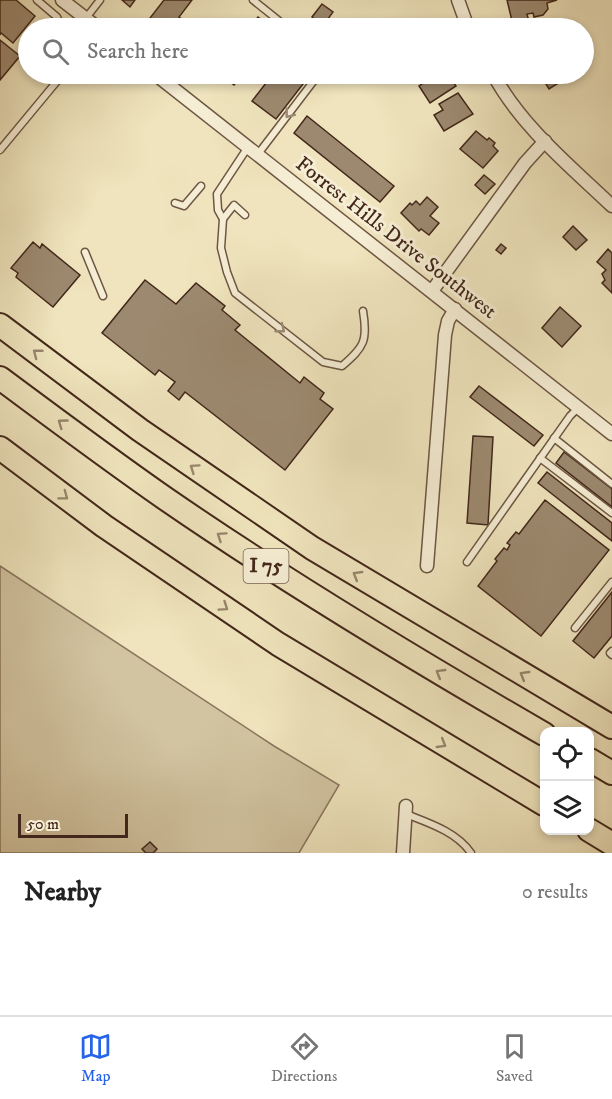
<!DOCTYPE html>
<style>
body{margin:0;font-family:"IM FELL DW Pica",serif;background:#f2f2f2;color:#222}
.controls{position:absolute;right:18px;bottom:18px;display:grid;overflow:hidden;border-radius:12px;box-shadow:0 3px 9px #0003}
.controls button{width:54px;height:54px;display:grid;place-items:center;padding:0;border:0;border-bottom:2px solid #e0e0e0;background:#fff;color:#222;font:30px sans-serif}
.scale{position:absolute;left:18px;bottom:15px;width:110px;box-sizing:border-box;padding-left:6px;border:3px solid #42271a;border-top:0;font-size:16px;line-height:21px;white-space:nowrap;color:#42271a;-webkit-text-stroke:4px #f5edd4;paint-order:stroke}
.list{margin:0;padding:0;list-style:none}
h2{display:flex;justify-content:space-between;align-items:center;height:78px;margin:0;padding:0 24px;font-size:26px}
h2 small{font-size:20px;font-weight:400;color:#767676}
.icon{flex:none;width:33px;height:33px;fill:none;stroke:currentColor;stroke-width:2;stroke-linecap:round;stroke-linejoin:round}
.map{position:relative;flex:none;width:612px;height:853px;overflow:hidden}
.search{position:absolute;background:#fff;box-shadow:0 3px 9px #0003;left:18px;right:18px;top:18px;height:66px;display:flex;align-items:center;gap:15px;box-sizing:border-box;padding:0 21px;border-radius:33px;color:#767676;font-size:22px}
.sheet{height:162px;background:#fff}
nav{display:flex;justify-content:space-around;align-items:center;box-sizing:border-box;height:84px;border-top:2px solid #e0e0e0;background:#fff;font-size:16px;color:#767676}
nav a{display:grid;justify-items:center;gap:3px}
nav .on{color:#2563eb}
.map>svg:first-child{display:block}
.green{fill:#d2c4a1;stroke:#8a765e;stroke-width:1.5}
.building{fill:#9c896f;stroke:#42271a;stroke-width:1.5}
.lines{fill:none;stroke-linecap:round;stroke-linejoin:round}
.service-casing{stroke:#6d5643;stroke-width:9}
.minor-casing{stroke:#6d5643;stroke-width:15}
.motorway-casing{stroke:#42271a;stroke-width:26}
.service{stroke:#f5edd4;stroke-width:6}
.minor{stroke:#f5edd4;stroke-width:12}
.motorway{stroke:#efe4bd;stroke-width:22}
.oneway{stroke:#9c8a77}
.oneway2{stroke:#98866c}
.labels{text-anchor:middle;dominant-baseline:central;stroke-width:6;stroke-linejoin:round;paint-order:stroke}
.shield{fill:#f5edd4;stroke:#786252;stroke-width:1.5}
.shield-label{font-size:20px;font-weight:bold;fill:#42271a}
.street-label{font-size:21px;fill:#42271a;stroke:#f5edd4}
</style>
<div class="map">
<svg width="612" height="853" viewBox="0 0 612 853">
<rect width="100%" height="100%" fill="#efe4bd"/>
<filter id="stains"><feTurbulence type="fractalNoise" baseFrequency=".00333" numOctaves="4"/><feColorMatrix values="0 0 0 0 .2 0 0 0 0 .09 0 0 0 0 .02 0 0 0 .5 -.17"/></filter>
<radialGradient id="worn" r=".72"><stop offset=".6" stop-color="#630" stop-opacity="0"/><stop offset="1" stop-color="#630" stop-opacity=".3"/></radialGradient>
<polygon class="green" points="0,566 274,746 339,785 299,853 0,853"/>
<g class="building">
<polygon points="0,0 16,0 35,16 13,43 1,33 0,35"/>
<polygon points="122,0 135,0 130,7"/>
<polygon points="164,0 192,0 179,17 194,28 163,28 150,18"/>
<polygon points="507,0 557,0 547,3 548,9 543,15 534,17 533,13 527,14 529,22 513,25"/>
<polygon points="322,4 333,12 323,26 312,17"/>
<polygon points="258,17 273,28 249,28"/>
<polygon points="0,40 20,56 0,80"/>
<polygon points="220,74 243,74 234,85"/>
<polygon points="273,74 310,75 276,119 252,101"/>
<polygon points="427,74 448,74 456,86 430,103 419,86 428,80 425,75"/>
<polygon points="540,74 568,74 561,78 563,80 549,89"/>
<polygon points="458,93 473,114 444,131 434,115 443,110 439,104"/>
<polygon points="307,116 394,186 380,202 294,133"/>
<polygon points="476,131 487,140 489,138 495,143 493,146 498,151 483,168 460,149"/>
<polygon points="484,175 495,184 485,194 475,185"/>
<polygon points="427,197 438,207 430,216 439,223 429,235 421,229 419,231 401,213 410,203 412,205 416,201 420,205"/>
<polygon points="573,226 587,240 576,250 563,237"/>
<polygon points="33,242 40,248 42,244 80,275 53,307 16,277 18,273 11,268"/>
<polygon points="501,244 506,248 501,254 496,250"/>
<polygon points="608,249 612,253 612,293 602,283 605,280 602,274 606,270 597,262"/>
<polygon points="145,280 176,304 196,283 225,306 222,310 240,325 235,330 300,383 304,377 324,393 320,399 333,409 285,470 185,392 179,400 168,391 175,382 159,370 155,375 102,333"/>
<polygon points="560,307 581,326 562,347 542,328"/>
<polygon points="479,386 543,435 534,446 470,397"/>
<polygon points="473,436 493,437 488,525 467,523"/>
<polygon points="564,452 612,489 612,507 556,463"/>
<polygon points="547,472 612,523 612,541 538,483"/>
<polygon points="545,500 609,550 541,636 478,586 497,561 495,559 504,548 507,550 510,545 507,543 516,532 519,534"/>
<polygon points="612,592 612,636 594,658 573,641"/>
<polygon points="150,842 157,849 153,853 146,853 142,849"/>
</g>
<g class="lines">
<g class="service-casing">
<g id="service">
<polyline points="37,0 57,17 62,28"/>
<polyline points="253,0 288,28"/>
<polyline points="86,18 100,0"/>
<polyline points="0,150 63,74"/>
<polyline points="258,154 319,74"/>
<polyline points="175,203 184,206 201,186"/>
<path d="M245,215L234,205L223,219L221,248L227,272L235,293L323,362L342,366C364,347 368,341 363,311"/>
<polyline points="223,219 218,210 217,194 248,147"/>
<polyline points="85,252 103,296"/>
<polyline points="554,438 612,484"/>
<polyline points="540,458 612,513"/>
<polyline points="467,562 570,416 578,408"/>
<polyline points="575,628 612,582"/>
<polyline points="612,651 610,653 612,655"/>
<path d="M406,814C429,823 457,832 471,853"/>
</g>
</g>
<g class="minor-casing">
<g id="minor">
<polyline points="62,0 98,28"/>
<polyline points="458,0 468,28"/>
<polyline points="155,74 612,434"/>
<path d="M493,74C521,126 569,165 612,206"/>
<polyline points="432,291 525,163 545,141"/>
<polyline points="427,566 445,335 448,321 455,309"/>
<polyline points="403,853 406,806"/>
</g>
</g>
<g class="motorway-casing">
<g id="motorway">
<polyline points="0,325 140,430 312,548 612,727"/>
<path d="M0,378C55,419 110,460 166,499C288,583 416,660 544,734"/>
<polyline points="0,448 104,526 278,644 544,804"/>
<polyline points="590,760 612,773"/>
<polyline points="589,830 612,844"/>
</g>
</g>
<use href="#service" class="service"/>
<use href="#minor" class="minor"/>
<use href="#motorway" class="motorway"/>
</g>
<defs><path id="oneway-chevron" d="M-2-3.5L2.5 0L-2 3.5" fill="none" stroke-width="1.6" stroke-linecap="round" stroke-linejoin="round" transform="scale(1.5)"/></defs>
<g class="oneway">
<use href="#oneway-chevron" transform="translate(289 114) rotate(128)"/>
<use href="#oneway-chevron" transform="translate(281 329) rotate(38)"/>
</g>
<g class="oneway2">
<use href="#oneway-chevron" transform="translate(37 353) rotate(-142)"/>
<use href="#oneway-chevron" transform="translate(62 423) rotate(-144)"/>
<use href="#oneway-chevron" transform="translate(194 468) rotate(-145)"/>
<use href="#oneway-chevron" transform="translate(64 496) rotate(37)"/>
<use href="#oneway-chevron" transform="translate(221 536) rotate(-146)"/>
<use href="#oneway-chevron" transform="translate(357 575) rotate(-149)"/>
<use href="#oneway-chevron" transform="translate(224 607) rotate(34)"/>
<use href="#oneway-chevron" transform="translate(440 673) rotate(-149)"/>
<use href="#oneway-chevron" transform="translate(524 675) rotate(-149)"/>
<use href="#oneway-chevron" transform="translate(442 744) rotate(31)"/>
</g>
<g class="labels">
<rect class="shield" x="243.5" y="549" width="45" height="34" rx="4.5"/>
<g class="shield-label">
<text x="266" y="566">I 75</text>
</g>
<g class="street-label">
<text transform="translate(396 238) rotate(38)">Forrest Hills Drive Southwest</text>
</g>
</g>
<rect width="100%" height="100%" filter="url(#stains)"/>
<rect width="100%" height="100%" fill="url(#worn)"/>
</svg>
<div class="controls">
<button><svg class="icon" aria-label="locate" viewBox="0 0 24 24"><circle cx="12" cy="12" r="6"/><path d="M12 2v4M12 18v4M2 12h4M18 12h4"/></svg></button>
<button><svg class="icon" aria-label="layers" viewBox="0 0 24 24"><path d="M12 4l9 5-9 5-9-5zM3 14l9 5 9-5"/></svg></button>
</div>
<div class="scale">50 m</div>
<div class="search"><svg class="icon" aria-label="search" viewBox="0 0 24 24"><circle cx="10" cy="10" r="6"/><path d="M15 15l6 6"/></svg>Search here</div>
</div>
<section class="sheet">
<h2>Nearby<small>0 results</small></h2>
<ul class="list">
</ul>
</section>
<nav>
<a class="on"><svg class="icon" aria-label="map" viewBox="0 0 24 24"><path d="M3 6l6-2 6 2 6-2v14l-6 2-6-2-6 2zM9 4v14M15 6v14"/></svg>Map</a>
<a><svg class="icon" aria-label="directions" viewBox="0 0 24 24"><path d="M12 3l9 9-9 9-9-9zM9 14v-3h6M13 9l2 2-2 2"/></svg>Directions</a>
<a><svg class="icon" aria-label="saved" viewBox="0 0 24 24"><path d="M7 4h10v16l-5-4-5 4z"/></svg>Saved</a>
</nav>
